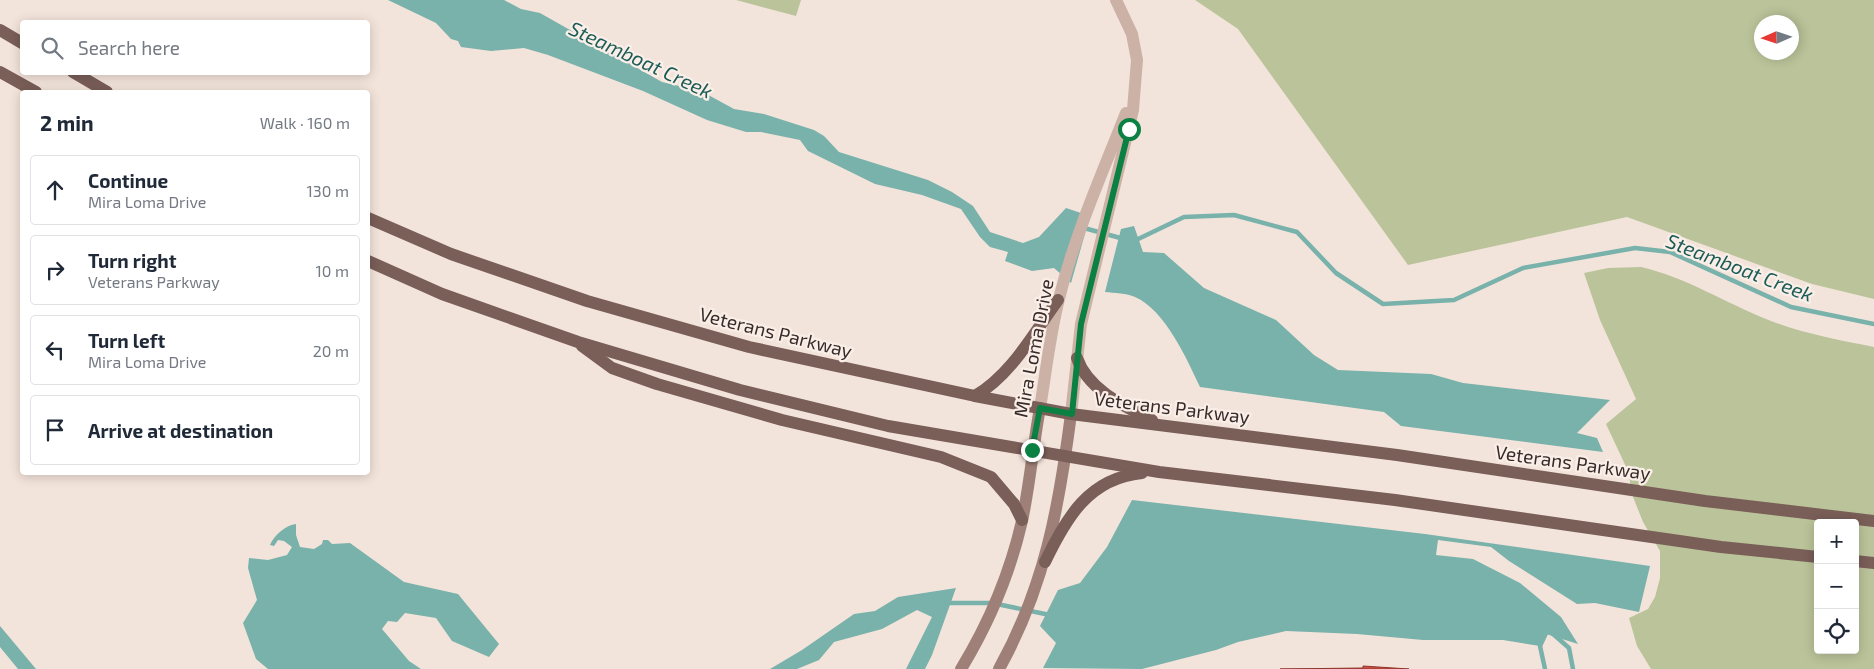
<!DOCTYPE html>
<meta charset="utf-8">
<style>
body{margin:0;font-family:"Exo 2",sans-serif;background:#f2f2f3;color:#1f2937}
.controls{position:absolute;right:15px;bottom:15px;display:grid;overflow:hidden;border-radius:5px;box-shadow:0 2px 12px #0003}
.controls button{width:45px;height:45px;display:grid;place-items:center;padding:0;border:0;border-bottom:1px solid #e0e1e3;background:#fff;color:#1f2937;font:25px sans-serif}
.compass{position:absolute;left:1754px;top:15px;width:45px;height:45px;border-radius:50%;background:#fff;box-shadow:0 2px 12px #0003;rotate:267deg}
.stop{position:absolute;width:15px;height:15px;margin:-11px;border:4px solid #0b8043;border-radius:50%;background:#fff}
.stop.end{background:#0b8043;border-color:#fff;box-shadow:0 1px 5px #0008}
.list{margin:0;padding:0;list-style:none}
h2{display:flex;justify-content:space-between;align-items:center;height:65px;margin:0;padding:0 20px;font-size:21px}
h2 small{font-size:16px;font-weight:400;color:#747a83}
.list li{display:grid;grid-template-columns:32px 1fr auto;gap:15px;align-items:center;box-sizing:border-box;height:70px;margin:0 10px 10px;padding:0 10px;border:1px solid #e0e1e3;border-radius:5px}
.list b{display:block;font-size:19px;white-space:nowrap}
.list p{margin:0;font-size:16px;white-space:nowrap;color:#747a83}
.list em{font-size:16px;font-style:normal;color:#747a83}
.icon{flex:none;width:28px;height:28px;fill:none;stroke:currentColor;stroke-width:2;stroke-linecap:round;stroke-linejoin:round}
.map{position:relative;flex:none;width:1874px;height:669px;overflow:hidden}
.search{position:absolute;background:#fff;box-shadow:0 2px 12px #0003;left:20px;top:20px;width:350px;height:55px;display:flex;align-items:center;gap:12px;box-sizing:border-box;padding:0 18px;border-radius:5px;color:#747a83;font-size:19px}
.panel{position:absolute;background:#fff;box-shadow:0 2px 12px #0003;left:20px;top:90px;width:350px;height:385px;border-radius:5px}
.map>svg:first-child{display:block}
.green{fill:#bbc39a;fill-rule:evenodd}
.water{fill:#79b1ab}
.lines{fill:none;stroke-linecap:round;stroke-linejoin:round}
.stream{stroke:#79b1ab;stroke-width:4.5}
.building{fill:#cb4e41;stroke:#8e372e}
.tertiary{stroke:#ccb2a6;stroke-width:12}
.secondary{stroke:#9f8078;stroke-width:12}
.primary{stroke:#7a5e58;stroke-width:12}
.route{stroke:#0b8043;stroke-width:6}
.labels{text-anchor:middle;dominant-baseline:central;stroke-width:4.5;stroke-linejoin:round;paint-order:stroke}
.street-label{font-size:19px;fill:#382a28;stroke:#faefe8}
.water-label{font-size:20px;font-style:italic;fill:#1b5b56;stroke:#faefe8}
</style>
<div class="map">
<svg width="1874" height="669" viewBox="0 0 1874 669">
<rect width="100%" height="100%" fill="#f3e4db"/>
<g class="green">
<polygon points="736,0 801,0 796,16"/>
<path d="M1195,0H1874V299L1812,284L1627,217L1408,265L1238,29ZM1792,22V52H1762V22Z"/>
<path d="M1641,267C1685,277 1724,302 1766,319C1800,333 1838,340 1874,347V669H1651L1637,646L1629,618L1648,609L1655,597L1660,578V551L1643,522L1633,497L1628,471L1606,424L1636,399L1600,320L1584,273L1608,268ZM1818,523H1855V650H1818Z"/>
</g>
<g class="water">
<polygon points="388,0 504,0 521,9 540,13 662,82 701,91 734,109 764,114 814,130 824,136 839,152 928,180 952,192 973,206 990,232 1023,243 1039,237 1066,208 1090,216 1071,283 1054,268 1032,271 1005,261 1008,252 990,247 980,237 961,209 922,195 875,184 808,151 800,140 761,132 746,132 707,120 643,91 548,55 524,48 491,51 461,47 458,41 451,39 436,23"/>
<path d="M1134,226L1143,252L1164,253L1204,288L1276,320L1314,355L1338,370L1431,374L1463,383L1610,400L1577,433L1597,438L1603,452L1401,426L1384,412L1200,387C1187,359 1165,310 1135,297C1127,293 1114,293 1105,292L1121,229Z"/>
<polygon points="1132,500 1425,534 1650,566 1639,612 1595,603 1577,604 1509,561 1491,547 1438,540 1436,555 1473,559 1520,583 1561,617 1578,644 1546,634 1540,646 1503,640 1423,640 1357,634 1286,631 1238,642 1216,650 1142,669 1043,668 1056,643 1040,626 1058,590 1080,583 1107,547"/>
<path d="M296,524V535L300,547L314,549L322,544L323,540H328L332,544L350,543L404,582L458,594L499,644L489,657L452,641L436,618L405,613L397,622L388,621L382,629L409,661L421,669H268L256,659L243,623L257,600L248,568L249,558L268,560L287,555L292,547L284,541L278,540L274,546L270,545C274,535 286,525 296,524Z"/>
<polygon points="956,588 932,655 925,669 906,669 932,617 917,610 882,629 834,642 819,660 797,669 770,669 802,650 854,614 875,611 898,597"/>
<polygon points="0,626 36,669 18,669 0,647"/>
</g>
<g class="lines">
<g class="stream">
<polyline points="1084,228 1124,239"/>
<polyline points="1134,241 1184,217 1234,215 1297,232 1336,273 1383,304 1454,300 1523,268 1635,248 1670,252 1791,307 1874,324"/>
<polyline points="946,603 992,603 1050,615"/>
<polyline points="1552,633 1569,648 1573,669"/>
<polyline points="1545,669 1540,646 1546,633"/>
</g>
</g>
<polygon class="building" points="1363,666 1409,669 1280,669 1363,668"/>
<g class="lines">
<g class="tertiary">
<path d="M1040,408C1046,372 1050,334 1059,299C1075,234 1102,174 1126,113"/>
<polyline points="1071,414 1081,324 1133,110 1137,60 1132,34 1116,0"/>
</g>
<g class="secondary">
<path d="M961,669C989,623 1010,573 1022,521C1030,484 1033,445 1040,408"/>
<path d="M999,669C1045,586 1059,507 1071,414"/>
</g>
<g class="primary">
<polyline points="0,30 22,43"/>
<polyline points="0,72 36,92"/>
<polyline points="73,72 107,92"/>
<polyline points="368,218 451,254 587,301 749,347 975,396 1071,414 1397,455 1705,501 1874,521"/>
<polyline points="368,261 442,294 578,342 740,390 888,426 1159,472 1395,500 1721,547 1818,557"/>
<polyline points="582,346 612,368 657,384 782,420 941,457 991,477 1014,504 1022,520"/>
<path d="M1077,358C1088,390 1124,406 1152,420"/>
<path d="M975,396C1012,374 1033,334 1058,300"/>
<polyline points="1855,561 1874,563"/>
<path d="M1045,562C1066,518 1089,478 1142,473"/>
</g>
</g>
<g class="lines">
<polyline class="route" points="1032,450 1040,408 1072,414 1081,324 1129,129"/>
</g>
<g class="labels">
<g class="street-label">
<text transform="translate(776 332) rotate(14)">Veterans Parkway</text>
<text transform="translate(1033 348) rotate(-79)">Mira Loma Drive</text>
<text transform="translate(1172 407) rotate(7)">Veterans Parkway</text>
<text transform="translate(1573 462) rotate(8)">Veterans Parkway</text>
</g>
<g class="water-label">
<text transform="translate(641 59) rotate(25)">Steamboat Creek</text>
<text transform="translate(1740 267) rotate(21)">Steamboat Creek</text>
</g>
</g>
</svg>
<div class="controls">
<button>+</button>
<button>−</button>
<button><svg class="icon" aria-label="locate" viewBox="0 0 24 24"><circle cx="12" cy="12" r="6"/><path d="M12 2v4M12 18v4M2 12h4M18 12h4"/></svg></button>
</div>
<svg class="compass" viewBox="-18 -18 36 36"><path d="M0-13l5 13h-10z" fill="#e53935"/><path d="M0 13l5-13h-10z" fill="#747a83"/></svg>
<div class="stop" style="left:1129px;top:129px"></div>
<div class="stop end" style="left:1032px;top:450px"></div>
<div class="search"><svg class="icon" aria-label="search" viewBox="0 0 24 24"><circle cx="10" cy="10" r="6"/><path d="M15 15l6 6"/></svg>Search here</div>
<section class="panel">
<h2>2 min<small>Walk · 160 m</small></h2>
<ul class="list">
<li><svg class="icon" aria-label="ahead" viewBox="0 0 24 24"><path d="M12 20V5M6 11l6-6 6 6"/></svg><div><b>Continue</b><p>Mira Loma Drive</p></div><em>130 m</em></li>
<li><svg class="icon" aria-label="right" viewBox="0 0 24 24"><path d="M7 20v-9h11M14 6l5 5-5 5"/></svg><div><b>Turn right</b><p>Veterans Parkway</p></div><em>10 m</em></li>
<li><svg class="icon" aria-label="left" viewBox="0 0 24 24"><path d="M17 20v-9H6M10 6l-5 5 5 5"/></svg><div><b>Turn left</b><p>Mira Loma Drive</p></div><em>20 m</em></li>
<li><svg class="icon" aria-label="arrive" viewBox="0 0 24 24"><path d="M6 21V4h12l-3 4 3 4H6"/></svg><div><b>Arrive at destination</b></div></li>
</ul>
</section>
</div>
